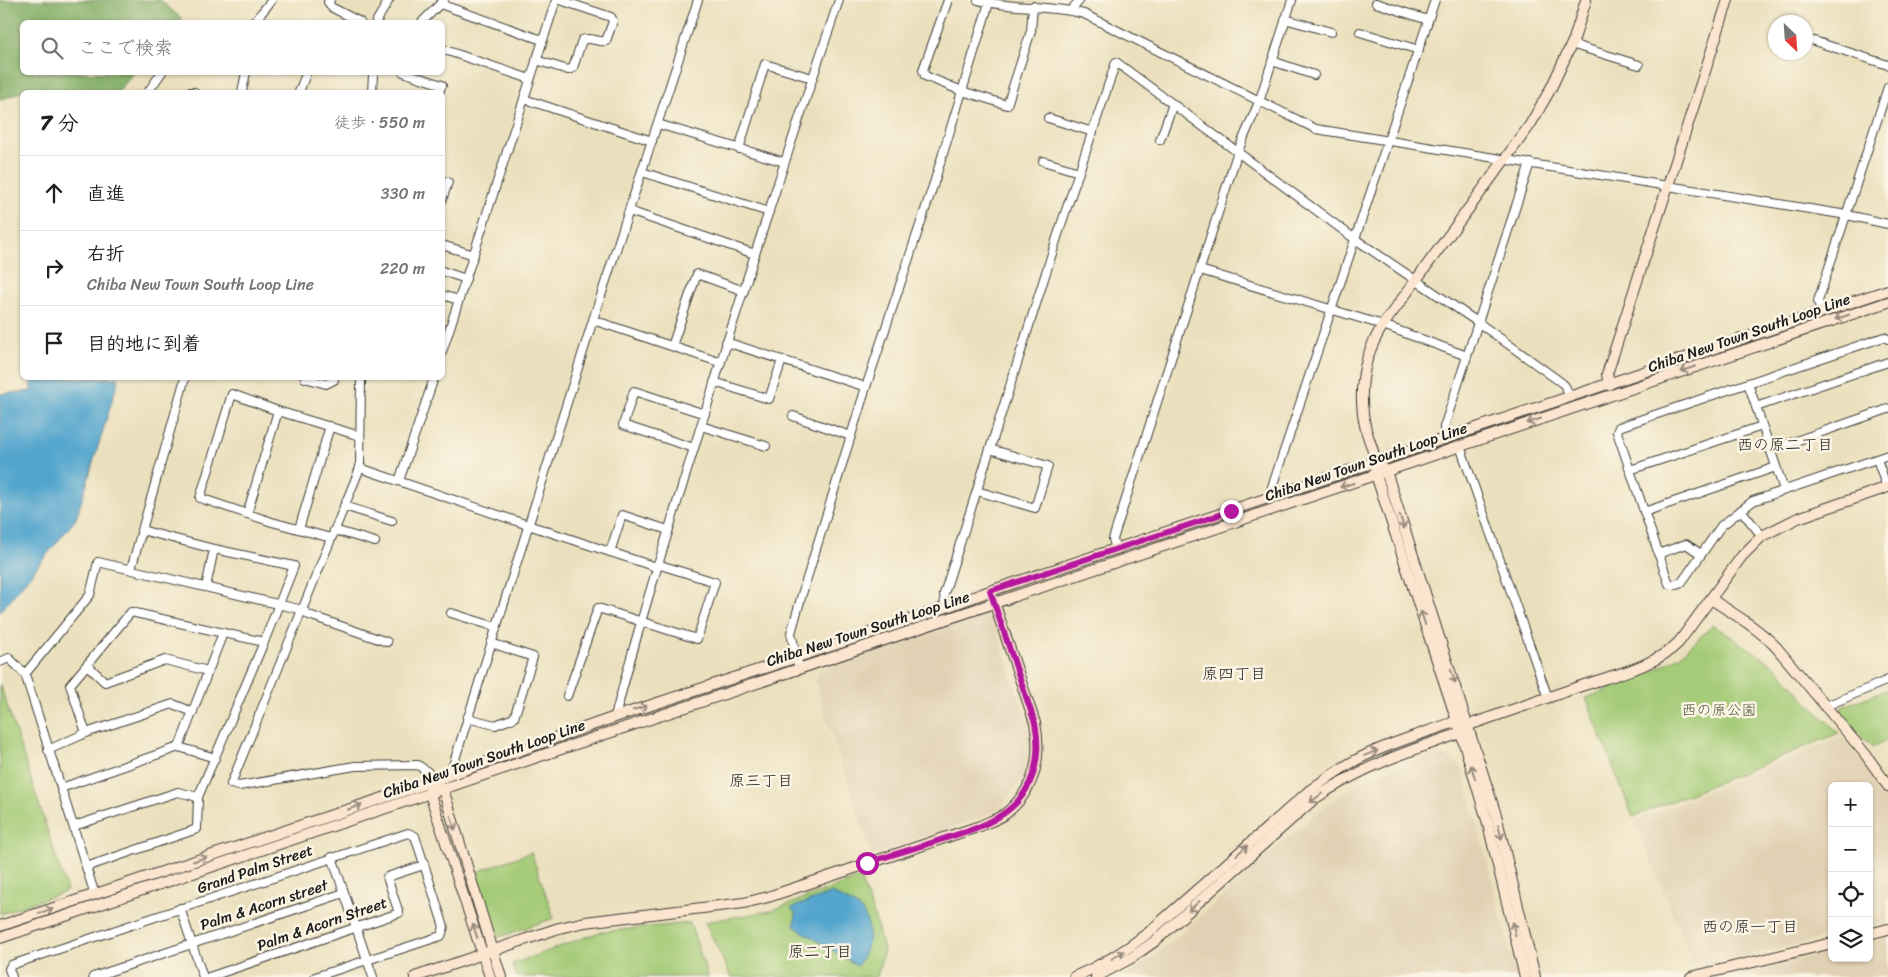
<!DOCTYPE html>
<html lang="ja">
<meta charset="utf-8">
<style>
body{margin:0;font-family:Sriracha,"Klee One",sans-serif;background:#f6f6f6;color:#202124}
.controls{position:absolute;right:15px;bottom:15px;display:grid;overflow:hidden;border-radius:8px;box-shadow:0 1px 4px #0004}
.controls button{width:45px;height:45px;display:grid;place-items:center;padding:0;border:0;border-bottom:1px solid #e0e0e0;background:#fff;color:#202124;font:25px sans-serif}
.compass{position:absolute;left:1768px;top:15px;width:45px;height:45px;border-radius:50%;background:#fff;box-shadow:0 1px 4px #0004;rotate:155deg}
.stop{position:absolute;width:15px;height:15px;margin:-11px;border:4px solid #b5179e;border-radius:50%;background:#fff}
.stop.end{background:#b5179e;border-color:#fff;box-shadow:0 1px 5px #0008}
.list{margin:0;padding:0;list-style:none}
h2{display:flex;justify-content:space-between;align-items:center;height:65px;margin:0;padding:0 20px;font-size:21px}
h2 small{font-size:16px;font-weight:400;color:#757577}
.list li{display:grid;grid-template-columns:32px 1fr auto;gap:15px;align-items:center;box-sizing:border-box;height:75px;padding:0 20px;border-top:1px solid #e0e0e0}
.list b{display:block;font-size:19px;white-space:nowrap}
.list p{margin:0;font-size:16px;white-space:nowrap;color:#757577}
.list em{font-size:16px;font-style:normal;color:#757577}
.icon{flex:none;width:28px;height:28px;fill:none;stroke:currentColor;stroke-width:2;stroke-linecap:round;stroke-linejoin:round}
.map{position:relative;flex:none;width:1888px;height:977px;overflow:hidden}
.search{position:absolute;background:#fff;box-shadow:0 1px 4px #0004;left:20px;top:20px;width:425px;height:55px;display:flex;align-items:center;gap:12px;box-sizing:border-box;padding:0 18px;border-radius:8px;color:#757577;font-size:19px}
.panel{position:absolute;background:#fff;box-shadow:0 1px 4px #0004;left:20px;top:90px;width:425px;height:290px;border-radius:8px}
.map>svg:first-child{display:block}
.built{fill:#e1d1b4}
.green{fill:#a4cb77;stroke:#60744a}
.forest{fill:#83af68;stroke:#506642}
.water{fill:#52a5cd;stroke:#376074}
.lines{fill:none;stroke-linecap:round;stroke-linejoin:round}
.street-casing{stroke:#3b3934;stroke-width:10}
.secondary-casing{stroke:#3b3934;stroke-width:12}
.street{stroke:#fff;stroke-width:8}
.secondary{stroke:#fbe5cf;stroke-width:10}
.oneway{stroke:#978b7e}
.route{stroke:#b5179e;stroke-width:6}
.labels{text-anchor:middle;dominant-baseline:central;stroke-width:5;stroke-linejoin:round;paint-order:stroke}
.street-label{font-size:15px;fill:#1c1c1c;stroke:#fcf5e5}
.park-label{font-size:15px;fill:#4c593c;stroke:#fcf5e5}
.neighbourhood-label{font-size:16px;fill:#1c1c1c;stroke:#fcf5e5}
</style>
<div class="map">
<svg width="1888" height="977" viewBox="0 0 1888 977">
<rect width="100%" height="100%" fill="#fcf5e5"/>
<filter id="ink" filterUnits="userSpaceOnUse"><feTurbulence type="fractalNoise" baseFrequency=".02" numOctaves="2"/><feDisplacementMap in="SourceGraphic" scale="10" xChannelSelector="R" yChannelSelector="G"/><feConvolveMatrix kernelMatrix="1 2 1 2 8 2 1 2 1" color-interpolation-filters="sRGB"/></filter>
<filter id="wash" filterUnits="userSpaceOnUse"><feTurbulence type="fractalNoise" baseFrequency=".0096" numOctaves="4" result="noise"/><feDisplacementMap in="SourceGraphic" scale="20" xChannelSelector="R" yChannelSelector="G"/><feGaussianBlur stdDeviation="1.12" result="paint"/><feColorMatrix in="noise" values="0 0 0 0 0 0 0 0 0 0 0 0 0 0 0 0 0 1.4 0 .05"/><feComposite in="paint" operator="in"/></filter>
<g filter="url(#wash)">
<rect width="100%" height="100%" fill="#ebe0bd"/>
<g class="built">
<polygon points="983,617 990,620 996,628 1031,735 1032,743 1027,763 1022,778 1000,808 989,814 872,856 815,683 819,670 972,618"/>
<polygon points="1842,737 1874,777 1888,801 1888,923 1869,927 1869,786 1832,786 1832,936 1695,969 1635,821"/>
<polygon points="1439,753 1461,765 1486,856 1516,977 1123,977 1163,950 1316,813 1334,800 1351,788 1386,771"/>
<polygon points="1888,937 1888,977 1721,977 1832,950 1832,958 1869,958 1869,941"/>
</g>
<g class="green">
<polygon points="1713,625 1777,667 1804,699 1839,733 1633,817 1586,698 1648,674 1681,655"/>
<polygon points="0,684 67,891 0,914"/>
<polygon points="1888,689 1888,740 1872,747 1840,715 1842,707"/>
<polygon points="531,852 554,918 497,938 474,873"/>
<polygon points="860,878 873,912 884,950 877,977 731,977 705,922 770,911"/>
<polygon points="690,923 708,977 517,977 512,964 600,932"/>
</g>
<polygon class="forest" points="0,0 160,0 182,19 179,22 22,22 22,72 134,73 118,92 33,92 26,90 0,100"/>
<g class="water">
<polygon points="31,378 119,378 76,519 0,612 0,394 31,391"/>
<path d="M832,893C838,897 859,906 862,911C874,929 869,949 857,966L794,926L796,914L791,908Z"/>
</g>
</g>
<g filter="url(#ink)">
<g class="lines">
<g class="street-casing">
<g id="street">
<polyline points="330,0 328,2 331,7 360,22"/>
<polyline points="948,0 923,70 925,76 962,91 1007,105 1031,31 1033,6"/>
<path d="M978,0C1013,10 1049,4 1084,14L1316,129L1847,215L1888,224"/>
<polyline points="1376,3 1428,20"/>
<polyline points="440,4 542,40"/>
<polyline points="1070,11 1080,0"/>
<polyline points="1285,19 1331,32"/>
<polyline points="254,22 272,0"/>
<polyline points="376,22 389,0"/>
<polyline points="422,22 444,0"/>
<polyline points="1360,32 1419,50"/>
<polyline points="1814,41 1888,65"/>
<polyline points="1571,44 1639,65"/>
<polyline points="442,49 530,79"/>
<path d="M536,60L568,70L573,68L582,40C591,36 598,43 606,41L613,21L611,17L560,0"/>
<polyline points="1272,61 1314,75"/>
<polyline points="403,72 442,85 439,92"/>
<polyline points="148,92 162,72"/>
<polyline points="189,92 194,92"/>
<polyline points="242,92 246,72"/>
<polyline points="299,92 306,74 305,72"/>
<polyline points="372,92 373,75 375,72"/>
<polyline points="524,99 652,141"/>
<polyline points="1048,118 1093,132"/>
<polyline points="658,124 784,162"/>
<polyline points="1160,140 1173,104"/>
<polyline points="739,149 765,64 812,78"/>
<polyline points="1043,161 1079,172"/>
<polyline points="642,172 769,212"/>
<polyline points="442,181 448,182 442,200"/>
<polyline points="629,211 755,254"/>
<polyline points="442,245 474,255"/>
<polyline points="1200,270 1383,325 1467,356"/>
<polyline points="442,271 466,279"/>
<polyline points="442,295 459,300"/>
<polyline points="1821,313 1818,301 1888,87"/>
<polyline points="593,320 719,362"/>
<polyline points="1888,339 1884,337 1619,427 1617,432 1668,581 1669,584 1673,585 1682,582 1721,526 1753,501 1888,455"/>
<polyline points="726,342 866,387"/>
<polyline points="672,346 697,274 744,291"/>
<polyline points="442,352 556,0"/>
<polyline points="305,378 326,384 334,380 334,378"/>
<polyline points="361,378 360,468 231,784 239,786 355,766 418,765 428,772 431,781"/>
<polyline points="714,382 769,399 782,360"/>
<polyline points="1748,383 1784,490"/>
<polyline points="1756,407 1888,362"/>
<polyline points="793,416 851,436"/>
<polyline points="701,426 766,446"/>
<polyline points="1444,440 1444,427 1530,163"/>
<polyline points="1460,446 1548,698"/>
<polyline points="694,448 623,425 634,391 705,414"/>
<polyline points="1770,450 1888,409"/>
<polyline points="1877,459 1887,488"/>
<polyline points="360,468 528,525 656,567"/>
<polyline points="1630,470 1762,426"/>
<polyline points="399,481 434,378"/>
<polyline points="977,491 1035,508 1048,466 990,449"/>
<polyline points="1272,498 1270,493 1435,0"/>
<polyline points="344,506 392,521"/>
<polyline points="1741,510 1762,536"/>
<polyline points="1644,512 1776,467"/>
<polyline points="247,514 278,411"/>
<polyline points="299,529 330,426"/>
<polyline points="334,530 375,542"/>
<polyline points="331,538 272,522 200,498 232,394 278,411 360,436"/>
<polyline points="1116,550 1113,539 1238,151 1259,102 1292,0"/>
<polyline points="610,552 622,515 668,530"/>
<polyline points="1658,554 1686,544 1701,554"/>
<polyline points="131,569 185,378"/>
<polyline points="206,587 214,549"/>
<polyline points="945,608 944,594 1062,222 1116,62 1355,239 1479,323 1562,383 1565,386 1570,397"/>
<polyline points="451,613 496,627"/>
<polyline points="0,662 9,658 25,674 95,895"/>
<polyline points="87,665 105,682 165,660 208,671"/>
<polyline points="799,668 791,633 803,591 866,387 934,183 989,3"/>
<polyline points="25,674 90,595 98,562 303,610 309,615 387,642"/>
<polyline points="567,696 598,608 697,639 715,582 657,564"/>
<polyline points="1826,706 1888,680"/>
<path d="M615,717C641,616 673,516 704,416C747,277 792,138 839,0"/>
<polyline points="467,718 495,725 514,718 533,657 491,643"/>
<polyline points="86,733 70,685 131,612 264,642"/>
<polyline points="179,747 223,633"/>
<polyline points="48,750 86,733 173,704 193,712"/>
<polyline points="450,775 593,320 698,0"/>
<polyline points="61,788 179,747 215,758"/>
<polyline points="74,826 178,792 198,797"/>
<polyline points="332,857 373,977"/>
<polyline points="86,867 197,829 198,797 264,642 294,566 214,549 141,530"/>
<polyline points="180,908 203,977"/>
<polyline points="12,977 9,969 11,965 408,833 415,836 444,927 441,936 315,977"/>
<polyline points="93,977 344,893"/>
<polyline points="209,977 399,913 387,877 424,865"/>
</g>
</g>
<g class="secondary-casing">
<g id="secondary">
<polyline points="1609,385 1607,374 1728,0"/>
<polyline points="1383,468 1386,471 1496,815 1535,977"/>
<path d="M1711,599C1734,614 1758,628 1777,648L1866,755L1888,786"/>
<polyline points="438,786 443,789 448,805 501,977"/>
<polyline points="430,788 430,794 490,977"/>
<polyline points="0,926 416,787 615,717 922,616 990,591 1888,290"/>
<polyline points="1869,934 1888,929"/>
<polyline points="0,938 1888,302"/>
<path d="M415,977L559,928L585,922L744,903L768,897L980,826C988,822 998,819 1005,814C1034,791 1042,759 1035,723L992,596"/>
<path d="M1074,977C1101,966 1125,951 1148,933L1309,791C1326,779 1343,766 1362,757C1392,742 1425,733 1457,721L1463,723"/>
<path d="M1096,977L1131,958L1155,941L1314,799C1361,767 1408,751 1461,733L1469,725C1506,712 1544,699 1581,686C1613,675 1655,667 1679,642L1742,556L1762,536L1798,518L1888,487"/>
<path d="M1525,977L1487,820L1461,733L1376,475C1377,458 1371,446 1366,430C1357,392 1362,358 1383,325L1530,125L1551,88L1574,39L1586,0"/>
<polyline points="1691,977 1832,943"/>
</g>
</g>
<use href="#street" class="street"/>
<use href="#secondary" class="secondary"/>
</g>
<defs><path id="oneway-shaft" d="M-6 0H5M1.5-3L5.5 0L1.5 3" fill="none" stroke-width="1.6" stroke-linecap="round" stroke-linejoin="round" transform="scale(1.25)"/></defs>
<g class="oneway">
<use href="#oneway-shaft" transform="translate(1842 317) rotate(162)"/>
<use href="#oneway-shaft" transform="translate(1688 369) rotate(161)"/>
<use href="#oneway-shaft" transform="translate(1534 421) rotate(161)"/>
<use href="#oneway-shaft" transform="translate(1347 485) rotate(162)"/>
<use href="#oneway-shaft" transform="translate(1402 522) rotate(72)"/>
<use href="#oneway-shaft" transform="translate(1423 618) rotate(-108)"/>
<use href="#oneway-shaft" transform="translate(1453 676) rotate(72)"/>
<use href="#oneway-shaft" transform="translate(640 708) rotate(-18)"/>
<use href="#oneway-shaft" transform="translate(1371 753) rotate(-22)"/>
<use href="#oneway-shaft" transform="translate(1473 772) rotate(-107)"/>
<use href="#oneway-shaft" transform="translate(1316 798) rotate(143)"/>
<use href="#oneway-shaft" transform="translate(355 807) rotate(-19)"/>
<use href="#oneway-shaft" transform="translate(453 823) rotate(73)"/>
<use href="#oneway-shaft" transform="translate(1500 832) rotate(76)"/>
<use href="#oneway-shaft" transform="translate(1242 850) rotate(-42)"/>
<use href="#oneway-shaft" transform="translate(200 859) rotate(-19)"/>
<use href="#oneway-shaft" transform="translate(1194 906) rotate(138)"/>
<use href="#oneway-shaft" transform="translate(46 911) rotate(-18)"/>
<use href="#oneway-shaft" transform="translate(1514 929) rotate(-103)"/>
<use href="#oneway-shaft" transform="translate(475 931) rotate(-108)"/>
<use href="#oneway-shaft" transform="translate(1118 955) rotate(-31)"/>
</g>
</g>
<g class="lines" filter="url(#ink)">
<path class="route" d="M867,863C891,855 916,848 940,840C961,833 984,827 1003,814C1034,793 1042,758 1035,723L990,591L1231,511"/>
</g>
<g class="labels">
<g class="street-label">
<text transform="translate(1749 333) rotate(-19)">Chiba New Town South Loop Line</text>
<text transform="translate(1366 462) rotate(-19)">Chiba New Town South Loop Line</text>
<text transform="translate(868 629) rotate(-18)">Chiba New Town South Loop Line</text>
<text transform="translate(484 759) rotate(-19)">Chiba New Town South Loop Line</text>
<text transform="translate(255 869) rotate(-19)">Grand Palm Street</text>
<text transform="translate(264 905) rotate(-18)">Palm &amp; Acorn street</text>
<text transform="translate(322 924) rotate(-19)">Palm &amp; Acorn Street</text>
</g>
<g class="park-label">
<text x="1719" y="710">西の原公園</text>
</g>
<g class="neighbourhood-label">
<text x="1785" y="444">西の原二丁目</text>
<text x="1234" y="673">原四丁目</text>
<text x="761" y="780">原三丁目</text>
<text x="1750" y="926">西の原一丁目</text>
<text x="820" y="951">原二丁目</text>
</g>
</g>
</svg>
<div class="controls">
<button>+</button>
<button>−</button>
<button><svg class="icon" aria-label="locate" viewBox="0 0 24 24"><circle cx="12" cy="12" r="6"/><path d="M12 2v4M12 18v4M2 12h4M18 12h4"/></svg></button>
<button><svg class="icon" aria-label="layers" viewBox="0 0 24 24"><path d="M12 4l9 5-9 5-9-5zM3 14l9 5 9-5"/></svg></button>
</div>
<svg class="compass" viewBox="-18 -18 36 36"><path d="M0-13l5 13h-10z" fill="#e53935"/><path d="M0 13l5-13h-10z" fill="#757577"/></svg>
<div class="stop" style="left:867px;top:863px"></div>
<div class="stop end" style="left:1231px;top:511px"></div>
<div class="search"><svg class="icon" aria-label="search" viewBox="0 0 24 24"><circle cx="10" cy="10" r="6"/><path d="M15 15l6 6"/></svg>ここで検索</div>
<section class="panel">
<h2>7 分<small>徒歩 · 550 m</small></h2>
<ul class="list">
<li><svg class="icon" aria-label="ahead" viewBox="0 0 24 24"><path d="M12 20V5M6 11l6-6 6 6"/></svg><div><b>直進</b></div><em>330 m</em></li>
<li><svg class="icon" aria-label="right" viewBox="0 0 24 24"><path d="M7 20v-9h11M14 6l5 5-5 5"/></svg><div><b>右折</b><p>Chiba New Town South Loop Line</p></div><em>220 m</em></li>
<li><svg class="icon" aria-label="arrive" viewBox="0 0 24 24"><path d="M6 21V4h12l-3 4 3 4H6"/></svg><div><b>目的地に到着</b></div></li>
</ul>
</section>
</div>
